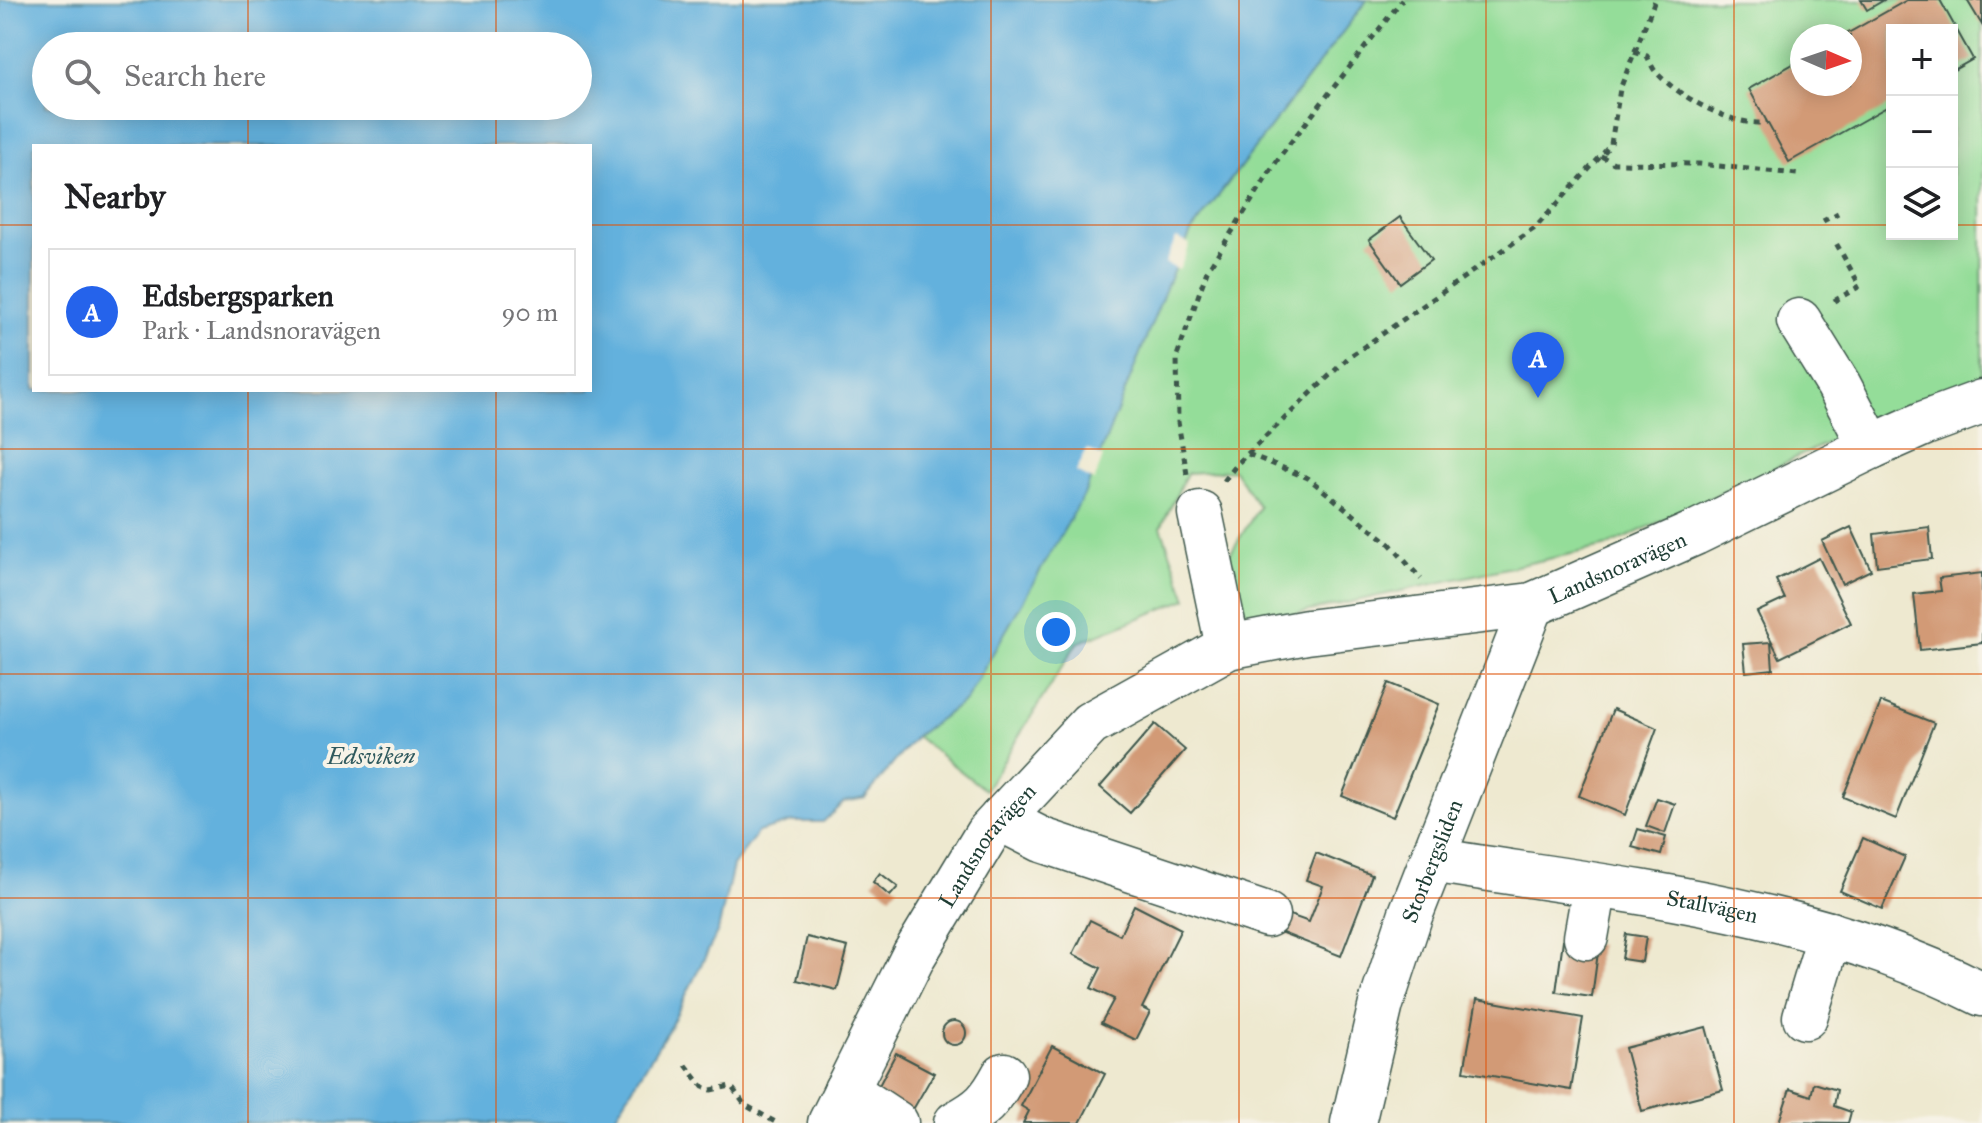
<!DOCTYPE html>
<meta charset="utf-8">
<style>
body{margin:0;font-family:"IM FELL Great Primer",serif;background:#f2f2f2;color:#202124}
.controls{position:absolute;right:24px;top:24px;display:grid;overflow:hidden;border-radius:0px;box-shadow:0 4px 20px #0003}
.controls button{width:72px;height:72px;display:grid;place-items:center;padding:0;border:0;border-bottom:2px solid #e0e0e0;background:#fff;color:#202124;font:40px sans-serif}
.compass{position:absolute;left:1790px;top:24px;width:72px;height:72px;border-radius:50%;background:#fff;box-shadow:0 4px 20px #0003;rotate:92deg}
.you{position:absolute;left:1056px;top:632px;width:28px;height:28px;margin:-20px;border:6px solid #fff;border-radius:50%;background:#1a73e8;box-shadow:0 0 0 12px #1a73e833}
.badge{display:grid;place-items:center;width:52px;height:52px;border-radius:50%;background:#2563eb;color:#fff;font-size:26px;font-weight:700}
.pin{position:absolute;translate:-50% -66px;filter:drop-shadow(0 2px 4px #0008)}
.pin::after{content:'';position:absolute;top:42px;width:28px;height:24px;background:inherit;clip-path:polygon(0 0,100% 0,50% 100%)}
.list{margin:0;padding:0;list-style:none}
h2{display:flex;justify-content:space-between;align-items:center;height:104px;margin:0;padding:0 32px;font-size:34px}
h2 small{font-size:26px;font-weight:400;color:#757577}
.list li{display:grid;grid-template-columns:52px 1fr auto;gap:24px;align-items:center;box-sizing:border-box;height:128px;margin:0 16px 16px;padding:0 16px;border:2px solid #e0e0e0;border-radius:0px}
.list b{display:block;font-size:30px;white-space:nowrap}
.list p{margin:0;font-size:26px;white-space:nowrap;color:#757577}
.list em{font-size:26px;font-style:normal;color:#757577}
.icon{flex:none;width:44px;height:44px;fill:none;stroke:currentColor;stroke-width:2;stroke-linecap:round;stroke-linejoin:round}
.map{position:relative;flex:none;width:1982px;height:1123px;overflow:hidden}
.search{position:absolute;background:#fff;box-shadow:0 4px 20px #0003;left:32px;top:32px;width:560px;height:88px;display:flex;align-items:center;gap:20px;box-sizing:border-box;padding:0 28px;border-radius:44px;color:#757577;font-size:30px}
.panel{position:absolute;background:#fff;box-shadow:0 4px 20px #0003;left:32px;top:144px;width:560px;height:248px;border-radius:0px}
.map>svg:first-child{display:block}
.green{fill:#94dd99;stroke:#5a8d66;stroke-width:2;fill-rule:evenodd}
.water{fill:#63b1dd;stroke:#417788;stroke-width:2;fill-rule:evenodd}
.pier{fill:#eee9d0}
.building{fill:#d29a76}
.lines{fill:none;stroke-linecap:round;stroke-linejoin:round}
.minor-casing{stroke:#3e574b;stroke-width:47}
.path{stroke:#3e574b;stroke-width:5;stroke-dasharray:6 6;stroke-linecap:butt}
.minor{stroke:#fff;stroke-width:44}
.grid{fill:none;stroke:#de580e;stroke-width:2;stroke-opacity:0.55}
.labels{text-anchor:middle;dominant-baseline:central;stroke-width:8;stroke-linejoin:round;paint-order:stroke}
.street-label{font-size:22px;fill:#1f3d34;stroke:#f7f3e8}
.water-label{font-size:24px;font-style:italic;fill:#305a5e;stroke:#f7f3e8}
</style>
<div class="map">
<svg width="1982" height="1123" viewBox="0 0 1982 1123">
<rect width="100%" height="100%" fill="#f7f3e8"/>
<filter id="ink" filterUnits="userSpaceOnUse"><feTurbulence type="fractalNoise" baseFrequency=".0125" numOctaves="2"/><feDisplacementMap in="SourceGraphic" scale="16" xChannelSelector="R" yChannelSelector="G"/><feConvolveMatrix kernelMatrix="1 2 1 2 8 2 1 2 1" color-interpolation-filters="sRGB"/></filter>
<filter id="wash" filterUnits="userSpaceOnUse"><feTurbulence type="fractalNoise" baseFrequency=".006" numOctaves="4" result="noise"/><feDisplacementMap in="SourceGraphic" scale="32" xChannelSelector="R" yChannelSelector="G"/><feGaussianBlur stdDeviation="1.8" result="paint"/><feColorMatrix in="noise" values="0 0 0 0 0 0 0 0 0 0 0 0 0 0 0 0 0 1.4 0 .05"/><feComposite in="paint" operator="in"/></filter>
<g filter="url(#wash)">
<rect width="100%" height="100%" fill="#eee9d0"/>
<path class="green" d="M1367,0H1982V388L1842,436L1608,546L1259,622L1228,596L1220,570L1259,507L1234,470L1187,473L1161,527L1187,599L1077,643L985,790L916,736L966,700L1191,232ZM1892,30H1952V234H1892ZM1802,36H1850V84H1802Z"/>
<path class="water" d="M0,0H1367L1191,232L1168,283L1084,495L966,700L916,736L865,798L844,802L823,822H792L758,832L733,866L718,931L671,1025L611,1123H0ZM46,46H578V106H46ZM34,146H590V390H34Z"/>
<g class="pier">
<polygon points="1176,238 1190,244 1179,270 1165,263"/>
<polygon points="1087,449 1103,457 1094,481 1076,472"/>
</g>
<g id="blocks">
<g class="building">
<polygon points="1861,0 1884,0 1867,10"/>
<polygon points="1907,0 1940,0 1973,59 1952,71 1952,30 1892,30 1892,104 1789,162 1749,89 1802,59 1802,84 1850,84 1850,36 1843,36"/>
<polygon points="1967,0 1982,0 1982,25"/>
<polygon points="1400,217 1431,260 1400,283 1369,240"/>
<polygon points="1851,527 1871,570 1842,584 1822,541"/>
<polygon points="1929,527 1932,559 1877,566 1874,534"/>
<polygon points="1819,558 1851,623 1780,658 1757,612 1785,599 1776,580"/>
<polygon points="1982,573 1982,643 1920,650 1914,594 1941,591 1939,578"/>
<polygon points="1771,642 1773,669 1746,672 1743,644"/>
<polygon points="1388,683 1439,704 1393,817 1342,796"/>
<polygon points="1881,702 1934,723 1896,819 1843,797"/>
<polygon points="1613,709 1657,728 1625,815 1579,796"/>
<polygon points="1155,724 1185,750 1130,813 1100,787"/>
<polygon points="1657,798 1675,804 1665,833 1646,826"/>
<polygon points="1638,829 1666,837 1661,855 1632,847"/>
<polygon points="1863,838 1905,857 1882,909 1840,891"/>
<polygon points="1316,853 1372,875 1341,956 1277,931 1284,913 1309,922 1323,886 1306,880"/>
<polygon points="880,873 898,887 890,896 873,882"/>
<polygon points="1134,905 1181,929 1142,1008 1150,1012 1136,1040 1101,1023 1114,999 1091,988 1101,968 1073,954 1090,920 1120,935"/>
<polygon points="1626,934 1646,937 1642,962 1622,959"/>
<polygon points="807,937 848,947 837,990 797,980"/>
<polygon points="1563,940 1599,945 1592,997 1556,992"/>
<polygon points="1477,999 1583,1018 1571,1090 1464,1071"/>
<circle cx="954" cy="1033" r="12"/>
<polygon points="1706,1027 1723,1090 1642,1111 1625,1048"/>
<polygon points="1052,1046 1105,1074 1080,1123 1023,1123 1029,1111 1021,1106"/>
<polygon points="896,1053 934,1073 911,1113 875,1093"/>
<polygon points="1814,1083 1837,1090 1834,1106 1851,1112 1848,1123 1779,1122 1790,1089 1811,1096"/>
</g>
</g>
</g>
<g filter="url(#ink)">
<use href="#blocks" fill-opacity="0" stroke="#3e574b" stroke-width="2"/>
<g class="lines">
<g class="minor-casing">
<g id="minor">
<polyline points="1799,321 1838,384 1871,447"/>
<polyline points="1200,513 1228,647"/>
<polyline points="1001,819 1042,840 1267,915"/>
<path id="s1" d="M1432,860C1618,890 1812,907 1982,994"/>
<polyline points="1586,937 1595,886"/>
<polyline points="1805,1017 1830,934"/>
<polyline points="846,1090 896,1123"/>
<path id="s2" d="M830,1123L914,955L987,834L1090,724L1228,647L1307,632L1532,605L1695,533L1871,447L1925,423L1982,402"/>
<path d="M956,1123C982,1109 990,1101 1004,1075"/>
<path id="s3" d="M1353,1123L1381,1004L1410,916L1532,605"/>
</g>
</g>
<g class="path">
<path d="M1634,52L1647,56C1650,61 1652,68 1656,72C1677,96 1736,129 1767,122"/>
<polyline points="1601,156 1614,163 1699,164 1797,174"/>
<polyline points="1823,221 1838,213"/>
<polyline points="1834,301 1860,286 1836,243"/>
<polyline points="1248,454 1308,478 1390,544 1421,579"/>
<polyline points="1187,474 1178,422 1177,356 1207,271 1280,156 1402,0"/>
<polyline points="1224,481 1238,463 1349,357 1535,228 1601,156 1611,144 1620,89 1655,0"/>
<polyline points="686,1065 703,1087 711,1090 731,1086 745,1105 777,1123"/>
</g>
<use href="#minor" class="minor"/>
</g>
</g>
<path class="grid" d="M248,0V46M496,0V46M743,0V1123M991,0V1123M1239,0V1123M1486,0V1123M1734,0V1123M248,106V146M496,106V146M0,225H34M590,225H1892M1952,225H1982M248,390V1123M496,390V1123M0,449H1982M0,674H1982M0,898H1982"/>
<g class="labels">
<g class="street-label">
<text stroke="none"><textPath href="#s2" startOffset="1038">Landsnoravägen</textPath></text>
<text stroke="none"><textPath href="#s2" startOffset="320">Landsnoravägen</textPath></text>
<text stroke="none"><textPath href="#s3" startOffset="274">Storbergsliden</textPath></text>
<text stroke="none"><textPath href="#s1" startOffset="284">Stallvägen</textPath></text>
</g>
<g class="water-label">
<text x="371" y="756">Edsviken</text>
</g>
</g>
</svg>
<div class="controls">
<button>+</button>
<button>−</button>
<button><svg class="icon" aria-label="layers" viewBox="0 0 24 24"><path d="M12 4l9 5-9 5-9-5zM3 14l9 5 9-5"/></svg></button>
</div>
<svg class="compass" viewBox="-18 -18 36 36"><path d="M0-13l5 13h-10z" fill="#e53935"/><path d="M0 13l5-13h-10z" fill="#757577"/></svg>
<div class="you"></div>
<div class="pin badge" style="left:1538px;top:398px">A</div>
<div class="search"><svg class="icon" aria-label="search" viewBox="0 0 24 24"><circle cx="10" cy="10" r="6"/><path d="M15 15l6 6"/></svg>Search here</div>
<section class="panel">
<h2>Nearby<small></small></h2>
<ul class="list">
<li><span class="badge">A</span><div><b>Edsbergsparken</b><p>Park · Landsnoravägen</p></div><em>90 m</em></li>
</ul>
</section>
</div>
